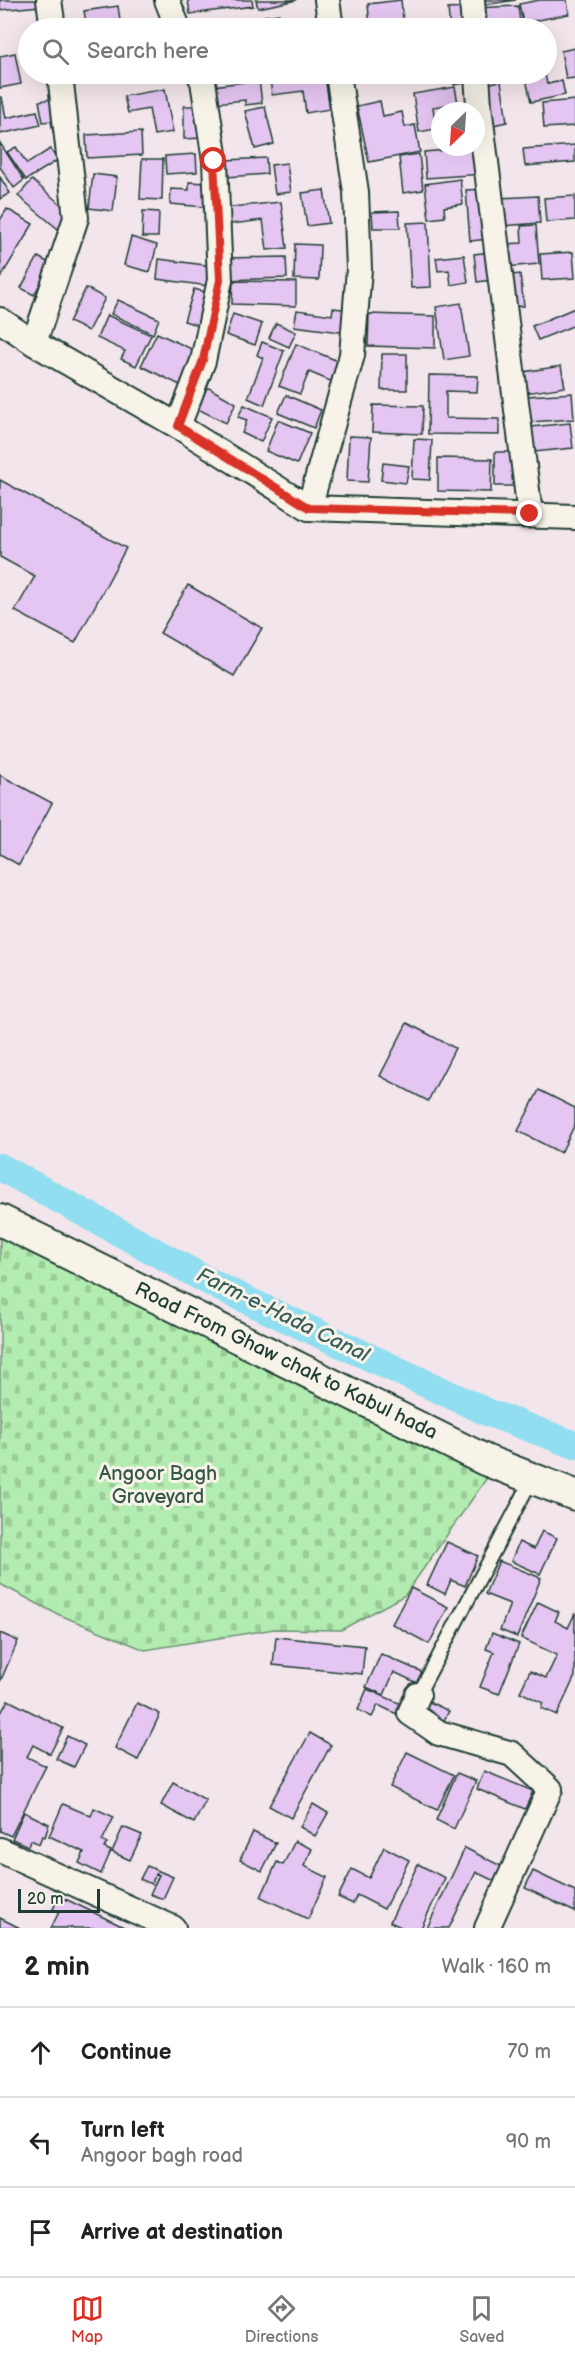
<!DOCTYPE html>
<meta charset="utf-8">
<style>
body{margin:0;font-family:"Balsamiq Sans",sans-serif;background:#f6f6f6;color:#222}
.compass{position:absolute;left:431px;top:102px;width:54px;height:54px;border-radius:50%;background:#fff;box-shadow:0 6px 24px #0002;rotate:205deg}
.scale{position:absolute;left:18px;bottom:15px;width:82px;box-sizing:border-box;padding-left:6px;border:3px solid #1f3d34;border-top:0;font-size:16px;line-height:21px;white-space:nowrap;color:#1f3d34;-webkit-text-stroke:4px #f7f3e8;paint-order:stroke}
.stop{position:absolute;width:18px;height:18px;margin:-14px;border:4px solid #d93025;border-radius:50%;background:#fff}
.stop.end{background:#d93025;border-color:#fff;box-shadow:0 2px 6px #0008}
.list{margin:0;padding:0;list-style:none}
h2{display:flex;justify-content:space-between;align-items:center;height:78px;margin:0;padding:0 24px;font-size:26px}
h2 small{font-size:20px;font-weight:400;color:#767676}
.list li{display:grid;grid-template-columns:39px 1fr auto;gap:18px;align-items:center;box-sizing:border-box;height:90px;padding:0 24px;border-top:2px solid #e0e0e0}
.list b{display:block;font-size:22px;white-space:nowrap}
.list p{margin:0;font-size:20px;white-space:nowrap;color:#767676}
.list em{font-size:20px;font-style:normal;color:#767676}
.icon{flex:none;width:33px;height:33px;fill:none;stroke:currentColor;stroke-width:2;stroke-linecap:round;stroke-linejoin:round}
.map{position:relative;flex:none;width:575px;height:1928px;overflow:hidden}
.search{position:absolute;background:#fff;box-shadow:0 6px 24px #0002;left:18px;right:18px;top:18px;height:66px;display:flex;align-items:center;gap:15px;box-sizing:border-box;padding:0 21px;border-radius:33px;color:#767676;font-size:22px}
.sheet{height:348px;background:#fff}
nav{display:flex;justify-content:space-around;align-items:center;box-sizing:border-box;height:84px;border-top:2px solid #e0e0e0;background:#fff;font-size:16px;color:#767676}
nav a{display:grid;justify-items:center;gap:3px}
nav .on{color:#d93025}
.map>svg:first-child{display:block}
.cemetery{fill:url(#cemetery-stones);stroke:#699472;stroke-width:1.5}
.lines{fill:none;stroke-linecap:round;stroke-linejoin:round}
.canal{stroke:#90def0;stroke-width:28}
.building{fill:#e5c5f1;stroke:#1f3d34;stroke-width:1.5}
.service-casing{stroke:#1f3d34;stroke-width:16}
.minor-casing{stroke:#1f3d34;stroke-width:28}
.tertiary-casing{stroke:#1f3d34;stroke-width:34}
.service{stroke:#f7f3e8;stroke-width:12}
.minor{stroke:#f7f3e8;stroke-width:24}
.tertiary{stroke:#f7f3e8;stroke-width:30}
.route{stroke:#d93025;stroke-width:8}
.labels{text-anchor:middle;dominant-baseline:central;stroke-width:6;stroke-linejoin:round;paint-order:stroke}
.street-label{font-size:20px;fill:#1f3d34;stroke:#f7f3e8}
.park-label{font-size:20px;fill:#355747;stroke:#f7f3e8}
.water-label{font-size:21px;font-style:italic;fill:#365d5a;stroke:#f7f3e8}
</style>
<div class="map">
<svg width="575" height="1928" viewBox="0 0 575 1928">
<defs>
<pattern id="cemetery-stones" width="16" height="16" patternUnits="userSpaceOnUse" patternTransform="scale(1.5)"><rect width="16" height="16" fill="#b3ecb0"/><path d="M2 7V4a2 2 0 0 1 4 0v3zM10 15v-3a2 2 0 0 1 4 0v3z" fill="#9acb98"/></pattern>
</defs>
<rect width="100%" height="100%" fill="#f2e5eb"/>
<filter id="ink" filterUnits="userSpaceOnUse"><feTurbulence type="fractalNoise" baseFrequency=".0167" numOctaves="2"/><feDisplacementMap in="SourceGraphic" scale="12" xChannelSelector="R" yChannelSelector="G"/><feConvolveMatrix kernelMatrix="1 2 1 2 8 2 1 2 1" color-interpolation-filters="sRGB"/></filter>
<g filter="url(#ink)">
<polygon class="cemetery" points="0,1232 489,1475 405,1595 341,1630 274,1629 145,1650 55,1613 0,1584"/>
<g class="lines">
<polyline class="canal" points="0,1167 221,1288 489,1413 575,1445"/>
</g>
<g class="building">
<polygon points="0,0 40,0 40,6 0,10"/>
<polygon points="188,0 252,0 253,6 190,14"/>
<polygon points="256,0 297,0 258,8"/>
<polygon points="401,0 404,28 370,28 368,4"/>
<polygon points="476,0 516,0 477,6"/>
<polygon points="540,0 567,0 569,14 523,23 519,4"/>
<polygon points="118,6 121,28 87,28 84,11"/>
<polygon points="518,6 520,22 475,25 474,8"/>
<polygon points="465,8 467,28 450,28 448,9"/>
<polygon points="279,14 280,25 324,21 324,28 266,28 264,16"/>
<polygon points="575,48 575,78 566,79 561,51"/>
<polygon points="15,53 21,84 0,88 0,56"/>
<polygon points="66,74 123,74 123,77 67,82"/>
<polygon points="229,74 261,74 230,79"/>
<polygon points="315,74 325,74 330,109 306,113 303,91 272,95 270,80"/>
<polygon points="453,74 471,74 472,82 454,85"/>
<polygon points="525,74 545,74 547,84 562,81 565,95 531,102"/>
<polygon points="259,80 262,103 245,105 245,100 215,103 213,86"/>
<polygon points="501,81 507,122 493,125 486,84"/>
<polygon points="455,87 458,103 433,107 436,129 419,132 413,94"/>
<polygon points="165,89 173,132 154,135 149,109 128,113 124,96"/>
<polygon points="0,97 2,97 6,118 37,111 41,125 0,134"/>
<polygon points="57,98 62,130 53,132 51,121 43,122 39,101"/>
<polygon points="575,100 575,126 544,128 542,103"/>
<polygon points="380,101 383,116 402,112 405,127 415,125 420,152 369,162 357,106"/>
<polygon points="184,106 201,106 202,138 184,139"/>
<polygon points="265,107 274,144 255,149 245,111"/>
<polygon points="141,132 142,155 87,158 86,135"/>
<polygon points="0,143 24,180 14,188 0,167"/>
<polygon points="575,145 575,162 525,166 523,149"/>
<polygon points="16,147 27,164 50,149 58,160 26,180 7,152"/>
<polygon points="482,147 484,174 426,178 424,152"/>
<polygon points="196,154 197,172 166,174 165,156"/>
<polygon points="419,154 423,190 403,193 399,157"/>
<polygon points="266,158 267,174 227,177 225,160"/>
<polygon points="142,159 163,159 162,200 140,199"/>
<polygon points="287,163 291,192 275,194 271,165"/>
<polygon points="93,174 117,177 113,211 89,208"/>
<polygon points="0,177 10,193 0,199"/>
<polygon points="460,179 463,204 444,207 445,217 429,219 425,184"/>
<polygon points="32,180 71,213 58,229 18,196"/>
<polygon points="189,182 207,183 205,207 170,204 171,189 189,190"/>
<polygon points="484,189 489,239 470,241 466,190"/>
<polygon points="324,190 329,223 307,226 302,193"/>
<polygon points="538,196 540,223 501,226 500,198"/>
<polygon points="575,196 575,220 546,222 544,198"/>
<polygon points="281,202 287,248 267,250 263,220 224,225 222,208"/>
<polygon points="7,209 33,224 1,277 0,220"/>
<polygon points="143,211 159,212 158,237 142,237"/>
<polygon points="399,211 400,228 373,228 372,212"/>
<polygon points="428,222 431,287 411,288 407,223"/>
<polygon points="536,225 539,264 506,267 505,244 522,243 521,226"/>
<polygon points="131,237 157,245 150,272 124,265"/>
<polygon points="295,244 320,245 319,280 294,279"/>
<polygon points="490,252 493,280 477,282 474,254"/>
<polygon points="573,252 575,278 542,280 540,254"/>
<polygon points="464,255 468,282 451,285 449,270 438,271 436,258"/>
<polygon points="38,257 51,264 34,295 21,288"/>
<polygon points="286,257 287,278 225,280 224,258"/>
<polygon points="159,259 212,266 209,286 157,279"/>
<polygon points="520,274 524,306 508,307 504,276"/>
<polygon points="233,281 296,282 296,306 232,304"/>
<polygon points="86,288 105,298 88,331 69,322"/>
<polygon points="194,289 213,294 204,327 184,321"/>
<polygon points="118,300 159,319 153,334 111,314"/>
<polygon points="461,303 469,356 444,360 436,307"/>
<polygon points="333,308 351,310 348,333 294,326 297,310 332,315"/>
<polygon points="575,308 575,325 538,340 532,326"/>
<polygon points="233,314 262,324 255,345 226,335"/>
<polygon points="369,314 435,316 435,348 368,346"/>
<polygon points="107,315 151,335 136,366 121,359 125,351 97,338"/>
<polygon points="276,323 296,332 289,347 269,338"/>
<polygon points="157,333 196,351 180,385 141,366"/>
<polygon points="262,342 284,351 264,405 248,398 263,358 257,355"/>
<polygon points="296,344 343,363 335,383 309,372 300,394 279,386"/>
<polygon points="382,354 407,354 407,390 381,390"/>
<polygon points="561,366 565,387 526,393 523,372"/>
<polygon points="429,375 478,376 477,392 446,391 446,418 499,419 499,435 428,434"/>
<polygon points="207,387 236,403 226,423 196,408"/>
<polygon points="572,393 574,419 529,422 528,396"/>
<polygon points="286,395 321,410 314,428 278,413"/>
<polygon points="244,405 272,417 261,442 242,433 247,420 238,417"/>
<polygon points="373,405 423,406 422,434 372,432"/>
<polygon points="278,420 310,433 297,464 266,451"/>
<polygon points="570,423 573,448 534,452 531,427"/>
<polygon points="349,436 371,437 368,482 347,481"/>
<polygon points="414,439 432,440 430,480 412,479"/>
<polygon points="495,452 517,452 518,486 495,486"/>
<polygon points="438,458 492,459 491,492 438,491"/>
<polygon points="383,463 409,466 406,483 381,480"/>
<polygon points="0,480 126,548 75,643 15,611 35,576 0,557"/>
<polygon points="188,585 262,628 234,676 160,633"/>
<polygon points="0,775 52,803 19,865 0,854"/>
<polygon points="407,1023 455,1048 428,1101 380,1076"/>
<polygon points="539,1090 575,1108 575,1124 561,1153 518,1131"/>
<polygon points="542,1531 557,1538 540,1574 511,1561 519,1542 534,1549"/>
<polygon points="447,1542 478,1556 465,1586 451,1580 445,1594 427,1585"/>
<polygon points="499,1561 541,1578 517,1637 500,1630 510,1604 485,1594"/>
<polygon points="411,1588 448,1607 429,1644 392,1624"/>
<polygon points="538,1602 559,1612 555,1621 568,1628 575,1613 575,1676 557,1715 541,1708 543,1703 520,1692 530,1671 546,1678 557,1655 521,1638"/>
<polygon points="0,1633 18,1641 0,1682"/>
<polygon points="492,1633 519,1644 499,1694 480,1687 494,1652 486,1649"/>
<polygon points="276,1637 365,1646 362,1674 273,1665"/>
<polygon points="381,1654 422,1672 417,1683 394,1672 384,1695 366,1687"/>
<polygon points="367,1689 406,1706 401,1716 378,1705 372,1717 358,1710"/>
<polygon points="419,1697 449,1711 443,1722 413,1708"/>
<polygon points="8,1700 63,1728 50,1754 33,1745 27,1757 46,1766 11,1836 0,1831 0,1715"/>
<polygon points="137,1703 160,1714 138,1760 115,1748"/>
<polygon points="310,1733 331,1745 291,1818 269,1806"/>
<polygon points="67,1736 85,1745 74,1767 56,1759"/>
<polygon points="407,1752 454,1775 437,1810 390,1787"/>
<polygon points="484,1771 533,1791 525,1809 477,1789"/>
<polygon points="457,1773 476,1781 454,1829 436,1820"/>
<polygon points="173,1782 206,1800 194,1823 161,1805"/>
<polygon points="63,1804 91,1816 94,1808 114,1817 102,1841 107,1843 104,1848 111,1851 101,1874 79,1863 84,1852 49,1836"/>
<polygon points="313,1804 328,1813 315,1836 300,1827"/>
<polygon points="24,1812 49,1824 45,1837 42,1836 39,1844 31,1840 28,1846 12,1839"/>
<polygon points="123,1827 142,1835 130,1860 112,1852"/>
<polygon points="253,1832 276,1843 262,1871 240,1860"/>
<polygon points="295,1841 312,1849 304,1866 327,1877 308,1919 261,1897 277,1862 283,1865"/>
<polygon points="384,1847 409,1860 384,1909 357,1895 353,1904 338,1897 352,1869 369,1878"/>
<polygon points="465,1848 501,1866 494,1881 476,1872 449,1928 427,1928"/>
<polygon points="418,1864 445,1878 421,1928 403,1928 390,1922"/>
<polygon points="147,1866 173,1877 163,1899 150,1894 159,1875 156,1874 151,1884 140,1879"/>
<polygon points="533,1871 575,1891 575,1912 525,1888"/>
<polygon points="59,1896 126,1928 51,1928 59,1912 53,1909"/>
<polygon points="0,1918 20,1928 0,1928"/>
</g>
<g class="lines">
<g class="service-casing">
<polyline id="service" points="418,1695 532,1479"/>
</g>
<g class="minor-casing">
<g id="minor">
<polyline points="49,0 53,28"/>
<polyline points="167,0 178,28"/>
<polyline points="327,0 331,28"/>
<polyline points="472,0 474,28"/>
<polyline points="477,74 479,106 530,514"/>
<polyline points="0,320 34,343 178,426 309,508 575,517"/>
<polyline points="34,343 76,218 60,74"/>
<polyline points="178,426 203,361 220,280 215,161 203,81 199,74"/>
<polyline points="309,508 352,355 359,269 356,192 338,74"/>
<polyline points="418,1695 410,1713 439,1733 512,1754 550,1789 487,1928"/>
<polyline points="0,1850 173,1928"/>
</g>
</g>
<g class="tertiary-casing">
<polyline id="tertiary" points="0,1220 485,1460 575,1495"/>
</g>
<use href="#service" class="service"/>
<use href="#minor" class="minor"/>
<use href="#tertiary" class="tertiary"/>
</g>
</g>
<g class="lines" filter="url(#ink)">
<polyline class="route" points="214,161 220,280 203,360 178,426 309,508 530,514"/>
</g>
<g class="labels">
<g class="street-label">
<text transform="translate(286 1361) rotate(26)">Road From Ghaw chak to Kabul hada</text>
</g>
<g class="park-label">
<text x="158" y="1474">Angoor Bagh<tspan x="158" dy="23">Graveyard</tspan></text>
</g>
<g class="water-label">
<text transform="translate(283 1315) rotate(26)">Farm-e-Hada Canal</text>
</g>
</g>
</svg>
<svg class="compass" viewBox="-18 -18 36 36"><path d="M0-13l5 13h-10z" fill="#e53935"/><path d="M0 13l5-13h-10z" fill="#767676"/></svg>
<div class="scale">20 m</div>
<div class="stop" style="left:214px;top:161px"></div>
<div class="stop end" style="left:530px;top:514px"></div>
<div class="search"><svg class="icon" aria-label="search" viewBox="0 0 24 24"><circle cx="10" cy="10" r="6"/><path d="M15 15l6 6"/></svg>Search here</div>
</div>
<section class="sheet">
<h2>2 min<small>Walk · 160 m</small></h2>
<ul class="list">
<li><svg class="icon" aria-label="ahead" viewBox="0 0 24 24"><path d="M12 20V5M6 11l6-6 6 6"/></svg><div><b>Continue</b></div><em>70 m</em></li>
<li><svg class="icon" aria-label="left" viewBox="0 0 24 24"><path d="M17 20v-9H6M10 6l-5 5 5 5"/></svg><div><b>Turn left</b><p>Angoor bagh road</p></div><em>90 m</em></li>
<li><svg class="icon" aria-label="arrive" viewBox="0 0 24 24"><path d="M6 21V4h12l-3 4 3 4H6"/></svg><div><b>Arrive at destination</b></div></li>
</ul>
</section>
<nav>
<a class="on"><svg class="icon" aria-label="map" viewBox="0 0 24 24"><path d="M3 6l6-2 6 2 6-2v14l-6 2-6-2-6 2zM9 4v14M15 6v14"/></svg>Map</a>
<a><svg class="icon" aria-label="directions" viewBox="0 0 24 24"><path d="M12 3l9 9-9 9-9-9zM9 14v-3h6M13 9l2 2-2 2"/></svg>Directions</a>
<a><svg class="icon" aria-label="saved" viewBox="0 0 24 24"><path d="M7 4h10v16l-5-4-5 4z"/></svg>Saved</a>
</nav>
